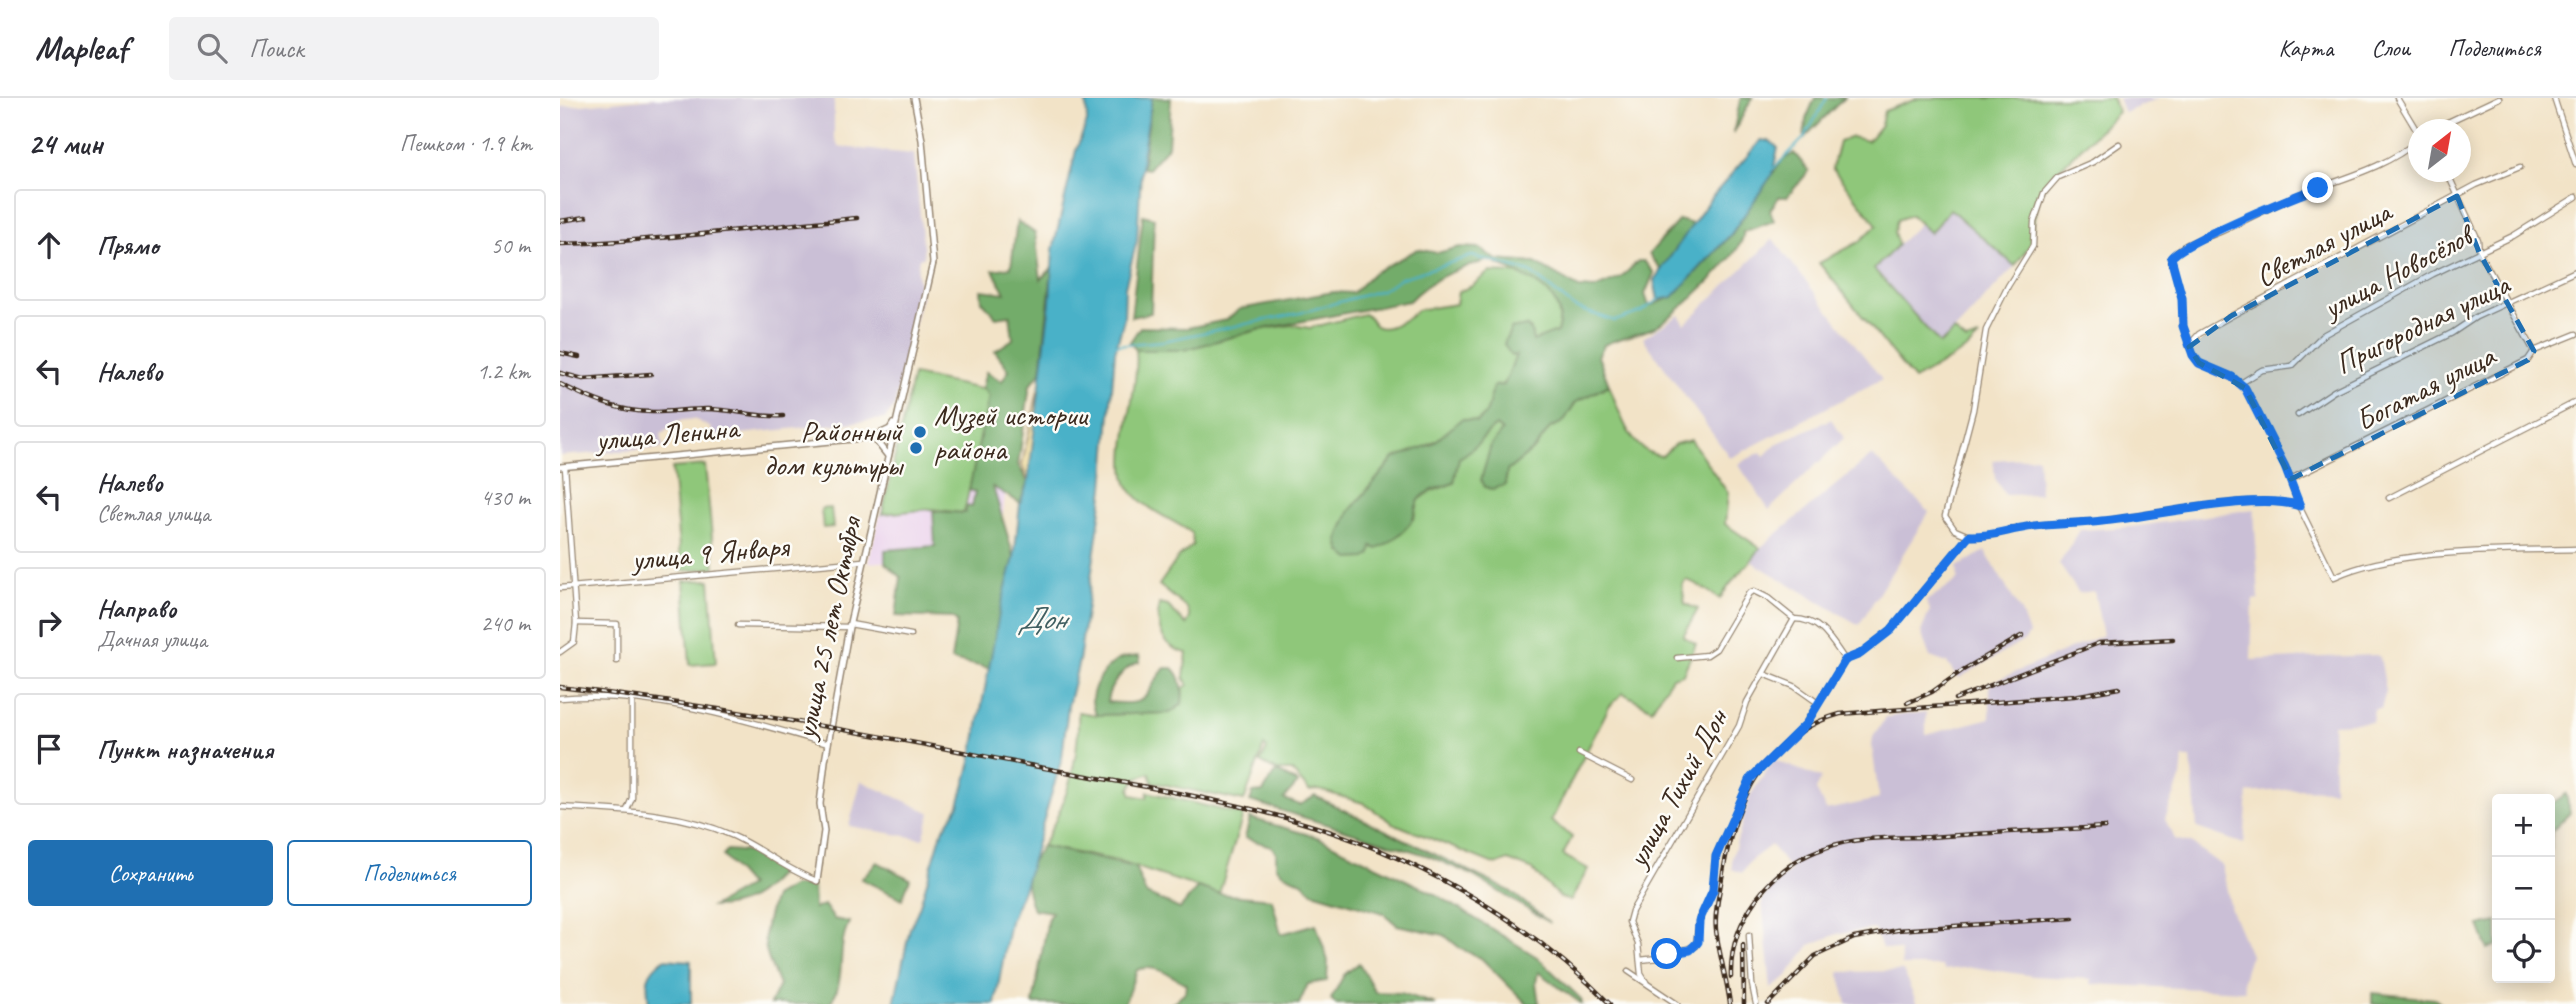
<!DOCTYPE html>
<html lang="ru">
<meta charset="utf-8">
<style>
body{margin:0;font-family:Caveat,sans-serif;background:#f2f2f3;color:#2b2b33}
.controls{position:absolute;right:21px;bottom:21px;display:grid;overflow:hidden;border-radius:7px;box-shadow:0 4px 18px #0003}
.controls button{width:63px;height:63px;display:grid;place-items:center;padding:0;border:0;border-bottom:2px solid #e1e1e2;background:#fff;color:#2b2b33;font:35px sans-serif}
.compass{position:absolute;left:1848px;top:21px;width:63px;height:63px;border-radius:50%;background:#fff;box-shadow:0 4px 18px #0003;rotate:31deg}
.stop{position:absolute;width:21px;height:21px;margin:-16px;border:5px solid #1a73e8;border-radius:50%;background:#fff}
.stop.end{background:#1a73e8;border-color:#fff;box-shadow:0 2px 7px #0008}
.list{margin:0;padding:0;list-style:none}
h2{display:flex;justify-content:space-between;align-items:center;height:91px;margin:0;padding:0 28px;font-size:30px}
h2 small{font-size:23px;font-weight:400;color:#7c7c81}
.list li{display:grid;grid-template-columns:46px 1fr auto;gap:21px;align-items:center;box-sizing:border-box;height:112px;margin:0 14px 14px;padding:0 14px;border:2px solid #e1e1e2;border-radius:7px}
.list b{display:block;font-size:26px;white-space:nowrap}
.list p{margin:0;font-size:23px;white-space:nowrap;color:#7c7c81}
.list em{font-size:23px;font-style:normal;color:#7c7c81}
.actions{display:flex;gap:14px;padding:21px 28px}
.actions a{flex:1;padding:16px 0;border:2px solid #1f6fb2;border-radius:7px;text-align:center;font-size:24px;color:#1f6fb2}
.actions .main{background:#1f6fb2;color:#fff}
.icon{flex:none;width:38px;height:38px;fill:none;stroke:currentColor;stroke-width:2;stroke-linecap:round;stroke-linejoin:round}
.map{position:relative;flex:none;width:2016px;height:906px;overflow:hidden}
header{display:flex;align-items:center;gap:42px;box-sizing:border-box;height:98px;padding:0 35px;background:#fff;border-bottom:2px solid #e1e1e2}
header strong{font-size:33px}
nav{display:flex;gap:38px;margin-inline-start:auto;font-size:24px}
.search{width:490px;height:63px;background:#f2f2f3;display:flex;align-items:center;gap:18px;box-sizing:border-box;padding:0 24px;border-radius:7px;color:#7c7c81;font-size:26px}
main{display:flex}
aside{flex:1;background:#fff}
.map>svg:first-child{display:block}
.built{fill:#ead1ec}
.industrial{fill:#cabfd6}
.green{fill:#8fc77a;stroke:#65784c;stroke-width:2}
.forest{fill:#73ac6a;stroke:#576b44;stroke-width:2}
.sand{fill:#eeda9e;stroke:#94825e;stroke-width:2}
.water{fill:#49b1c8;stroke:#426e73;stroke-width:2}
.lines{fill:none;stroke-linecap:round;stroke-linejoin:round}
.stream{stroke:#49b1c8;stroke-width:2}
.street-casing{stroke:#968672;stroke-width:7}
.secondary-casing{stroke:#968672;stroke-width:8}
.street{stroke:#fff;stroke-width:4.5}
.secondary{stroke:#fff;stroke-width:5}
.rail-casing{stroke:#3b2a1e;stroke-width:4.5}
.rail{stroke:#fdfcf7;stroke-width:2;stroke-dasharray:5;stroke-linecap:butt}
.route{stroke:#1a73e8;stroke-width:9}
.marked{fill:#1f6fb2;fill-opacity:0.2;stroke:#1f6fb2;stroke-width:5;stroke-dasharray:14 9;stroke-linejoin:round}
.poi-dot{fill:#1f6fb2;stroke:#fdfcf7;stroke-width:2.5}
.labels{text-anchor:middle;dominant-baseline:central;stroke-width:5;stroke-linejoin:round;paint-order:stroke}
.street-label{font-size:30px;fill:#3b2a1e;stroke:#fdfcf7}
.poi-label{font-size:30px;fill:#3b2a1e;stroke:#fdfcf7;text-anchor:start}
.water-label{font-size:32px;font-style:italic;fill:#416062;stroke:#fdfcf7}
</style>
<header>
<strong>Mapleaf</strong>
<div class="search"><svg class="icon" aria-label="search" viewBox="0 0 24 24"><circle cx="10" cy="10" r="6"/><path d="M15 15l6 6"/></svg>Поиск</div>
<nav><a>Карта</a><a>Слои</a><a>Поделиться</a></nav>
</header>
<main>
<aside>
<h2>24 мин<small>Пешком · 1.9 km</small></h2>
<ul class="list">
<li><svg class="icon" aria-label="ahead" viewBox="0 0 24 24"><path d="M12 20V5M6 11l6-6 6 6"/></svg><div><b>Прямо</b></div><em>50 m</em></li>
<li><svg class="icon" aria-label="left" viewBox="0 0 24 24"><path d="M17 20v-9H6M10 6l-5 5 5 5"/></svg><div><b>Налево</b></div><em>1.2 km</em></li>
<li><svg class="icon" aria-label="left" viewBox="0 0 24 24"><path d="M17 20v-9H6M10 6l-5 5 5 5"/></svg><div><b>Налево</b><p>Светлая улица</p></div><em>430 m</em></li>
<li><svg class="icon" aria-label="right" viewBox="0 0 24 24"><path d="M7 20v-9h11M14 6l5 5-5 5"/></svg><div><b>Направо</b><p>Дачная улица</p></div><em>240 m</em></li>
<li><svg class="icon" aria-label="arrive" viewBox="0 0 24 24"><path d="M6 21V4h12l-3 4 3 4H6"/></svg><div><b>Пункт назначения</b></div></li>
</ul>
<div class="actions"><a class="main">Сохранить</a><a>Поделиться</a></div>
</aside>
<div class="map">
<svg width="2016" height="906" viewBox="0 0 2016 906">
<rect width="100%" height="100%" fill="#fdfcf7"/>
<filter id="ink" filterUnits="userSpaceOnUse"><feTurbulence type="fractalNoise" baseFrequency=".0143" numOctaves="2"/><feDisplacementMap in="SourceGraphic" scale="14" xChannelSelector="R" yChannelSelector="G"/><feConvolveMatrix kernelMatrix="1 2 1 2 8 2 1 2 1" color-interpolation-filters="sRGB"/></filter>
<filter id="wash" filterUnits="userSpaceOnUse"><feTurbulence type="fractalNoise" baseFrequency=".00686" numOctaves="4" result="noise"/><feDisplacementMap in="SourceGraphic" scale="28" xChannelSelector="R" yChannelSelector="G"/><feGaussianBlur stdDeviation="1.57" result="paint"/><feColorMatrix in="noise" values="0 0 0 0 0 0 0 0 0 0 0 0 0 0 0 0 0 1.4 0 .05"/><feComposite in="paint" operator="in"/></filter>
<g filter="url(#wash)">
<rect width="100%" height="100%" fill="#f2e3c7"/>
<polygon class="built" points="334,360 447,382 438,455 308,465"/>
<g class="industrial">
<polygon points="95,0 274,0 274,38 279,49 354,56 364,159 359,160 357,175 361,199 334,309 325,321 152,339 151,330 134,321 117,323 101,336 103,350 0,358 0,9"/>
<polygon points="1558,0 1599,0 1564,15"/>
<polygon points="1390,111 1455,168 1381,247 1314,170 1360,125 1370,135"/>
<polygon points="1213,141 1322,281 1170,360 1083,240 1119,217 1125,226"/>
<polygon points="1271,321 1284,340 1209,412 1178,366 1201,354 1204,358 1216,346"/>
<polygon points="1312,357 1369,414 1299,527 1192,464 1200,450"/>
<polygon points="1478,359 1480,396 1445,397 1435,380 1433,362"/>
<polygon points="1694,411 1699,501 1693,502 1691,562 1816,557 1820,559 1826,593 1821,611 1814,611 1812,624 1773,626 1774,692 1734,691 1688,695 1684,746 1637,730 1631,660 1623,660 1621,679 1605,721 1614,741 1631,745 1662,768 1671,812 1690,857 1683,882 1685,893 1531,886 1531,881 1474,878 1412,869 1383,872 1382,868 1342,868 1340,853 1322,850 1314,831 1277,836 1250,847 1227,878 1211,891 1202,802 1210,789 1231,773 1211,747 1191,762 1182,775 1172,771 1172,760 1190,698 1214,662 1261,680 1256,692 1266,712 1319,701 1312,648 1313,639 1326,619 1366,614 1366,637 1430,620 1430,585 1543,537 1534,493 1519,495 1499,466 1520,432 1572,429"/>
<polygon points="1425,453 1461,514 1469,536 1465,542 1399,580 1387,565 1370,559 1361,534 1370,512 1366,503 1398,482 1397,469"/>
<polygon points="301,683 371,715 363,741 289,728"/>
<polygon points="1343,873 1357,906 1287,906 1279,874"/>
</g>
<g class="green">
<polygon points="1359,0 1552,0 1558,14 1492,78 1478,98 1470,147 1455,168 1390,111 1370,135 1351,117 1337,122 1334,134 1338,147 1314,171 1380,246 1394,233 1406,243 1419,239 1407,251 1354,282 1259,165 1299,144 1317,127 1272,70 1279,44 1292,39 1308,43 1321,27 1324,13"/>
<path d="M929,174C938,175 949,174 958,176C985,183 1006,207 997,234L972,244L970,238L951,231L944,246L956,256C955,273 943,288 930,297L929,313L917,324L910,322L863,350L834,360L789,414L778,442L781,454L812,447L822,449L854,420L859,402L870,394L894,385L898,359C914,353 921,339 936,328L942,333C930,352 922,365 925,389L932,391L946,382L947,373L975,350L990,330L1003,324L1016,304L1049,287C1060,314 1069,355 1102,358L1115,346L1131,342L1168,395L1165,426L1200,450C1188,470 1172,479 1160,501C1153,496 1133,483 1126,482L1122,487L1125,506L1138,511L1123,538L1136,546L1123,576L1112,579L1092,611L1063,595L1049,609L991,723L1012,739L1003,757L1028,771L1011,802L1001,800L971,771L948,762L936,767L835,726L803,705L759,692L749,693L732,673H717L700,664L707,651L704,648L684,703L592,684L590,675L576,680L570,691L572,697L587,700L588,694L683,717L659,796L557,763L482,748C506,707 520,662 518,614L537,617L610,615L622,606L623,590L628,587L624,579L627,555C602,550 596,530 599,506L608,508L626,527L630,520L627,510L599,487L618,460L633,447L632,435C612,421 585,412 570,391C552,367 581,286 576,252H624L697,232L732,227L750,230L804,216C811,219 811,224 816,228C826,235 851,219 857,212L896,206L898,194L912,188Z"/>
<polygon points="353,277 460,299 447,382 413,375 404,415 372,411 322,416"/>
<polygon points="145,367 155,470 121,473 112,370"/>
<polygon points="271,410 273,429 263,430 261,411"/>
<polygon points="150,482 156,565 130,567 124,483"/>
</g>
<g class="forest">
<polygon points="592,0 611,0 608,48 588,71 582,70"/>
<polygon points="1181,0 1192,0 1173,36 1180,2"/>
<polygon points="1255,0 1284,0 1244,40 1246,21"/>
<path d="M1234,55L1249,73L1227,99H1219L1210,112L1214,123L1183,134C1188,152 1114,219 1095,229C1079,237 1060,239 1044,247L1038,258L1049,287L1016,304L1003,324L990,330L975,350L947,373L945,387L932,391L925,389L921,382L931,347L942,333L936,328C921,339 914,353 899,360L894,385C882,389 867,392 859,402C855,407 856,413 854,418C850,430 828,447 817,451L812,448L811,456L806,460L790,461L781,453L778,442L789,414L834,360L872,346L902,321L917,324C931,315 928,303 934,288L944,287L956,257L951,258L944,246L951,231L966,228L971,232L973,243L997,234C1012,192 958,177 929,162C897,171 872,179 849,203L697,232L624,252H576L570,244L580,229L627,230L666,222L680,211L773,194L793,195L813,175L858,151L877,155L900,149L919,150L937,162L975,165L1019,190L1034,191L1061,180L1078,163H1084L1094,175L1085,196L1089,208L1113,199L1171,137L1221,63Z"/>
<polygon points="583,117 594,120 591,215 571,219"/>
<polygon points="1119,122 1133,126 1101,172 1089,156"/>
<polygon points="457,123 475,135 481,181 492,170 481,274 470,287 458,367 468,384 460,405 433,389 454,459 429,570 391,562 397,524 392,520 336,518 341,479 325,465 325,452 375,448 373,413 405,415 407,408 412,409 415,394 409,392 429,298 422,289 426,274 442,283 449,272 435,253 453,241 450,217 436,219 422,203 421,192 445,195 433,172 451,169"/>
<path d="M579,558L580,564C565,567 548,589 547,604C593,609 581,598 605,570H613C623,579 623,592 622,606L610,615L537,617C524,600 540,573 556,563C563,559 571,559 579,558Z"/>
<polygon points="716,673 738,685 724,701 740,707 755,698 950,793 990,825 912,777 869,758 690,703 693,695 703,694"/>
<polygon points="2006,696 2010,715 1992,733 1990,754 1990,707"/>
<polygon points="690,720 757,739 877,797 977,859 1021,901 1022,906 978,874 976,885 979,906 967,906 921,860 901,851 884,837 837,827 823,815 753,794 742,784 722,775 716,768 716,754 711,748 685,740"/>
<path d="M482,748L575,769L586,796L620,811L638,789L659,796L712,801L721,836L756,826L768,863L767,883L748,886L739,906H611L625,894L626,886C612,878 593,865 577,872L564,906H473L488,820L492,814L473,811C462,784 464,772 482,748Z"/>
<path d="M167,752L191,754L220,775C199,798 184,809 152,809L189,788L163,758Z"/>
<polygon points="317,764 350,781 342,801 301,781"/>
<path d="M233,788H253L254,811L264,807L274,821L289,824C275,852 288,883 269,906H210L219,887C202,848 200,840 214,799Z"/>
<polygon points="1937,824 1937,847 1928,851 1919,828"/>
<polygon points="799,865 815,894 841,895 875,906 776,906 771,901 784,877"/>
<polygon points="1812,895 1875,901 1881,906 1812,906"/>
</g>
<polygon class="sand" points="478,292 476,335 468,384 462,367"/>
<g class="water">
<polygon points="526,0 592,0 582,58 577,142 565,189 564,221 555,254 544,390 519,563 508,608 502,660 464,789 450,823 435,906 334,906 350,830 359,810 382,734 399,707 411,664 440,511 454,460 460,406 468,384 490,204 493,152 516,52 527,24"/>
<polygon points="1201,42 1210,43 1218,50 1212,77 1171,136 1113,199 1098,202 1094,182 1151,100"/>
<path d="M104,861L131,863V906H89C86,884 85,875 104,861Z"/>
</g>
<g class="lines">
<g class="stream">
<polyline points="1213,71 1244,40 1267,0"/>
<polyline points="556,247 603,243 740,215 822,192 841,180 912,158 970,174 1015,210 1055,223 1081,214 1099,201"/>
</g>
</g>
</g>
<g filter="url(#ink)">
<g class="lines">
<g class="street-casing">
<g id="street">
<polyline points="1837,0 1858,35"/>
<polyline points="1994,0 2016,67"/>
<polyline points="1871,32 1939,0"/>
<path d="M1858,42C1826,71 1776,82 1736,98C1711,108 1687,122 1662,133C1644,141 1624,143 1611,160L1622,200L1623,228L1633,257L1639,265L1672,279L1685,290L1725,369L1739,408L1774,479C1836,450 1946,453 2016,451"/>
<polyline points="1887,74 1918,142 1919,154 1974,253"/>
<polyline points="1629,247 1639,236 1671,218 1916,87 1960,69"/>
<polyline points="1681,285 1702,272 1732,268 1763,237 1873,176 1953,138 2016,99"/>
<polyline points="1738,317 1774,293 1892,235 1916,219 2016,173"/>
<polyline points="1731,381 1968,262 1974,253 2016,236"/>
<polyline points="1829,400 2016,304"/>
<polyline points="1409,438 1395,432 1385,418 1413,312 1426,232 1448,188 1473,148 1474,124 1484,95 1498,79 1533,64 1559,46"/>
<polyline points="0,490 303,463"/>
<polyline points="16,525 57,526 57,563"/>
<polyline points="290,526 351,537"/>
<polyline points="178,527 289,529"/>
<polyline points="0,554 14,544 16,525 5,369"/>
<path d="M1117,560L1147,557L1156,551L1189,495L1194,493L1208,500L1234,521C1261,521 1271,542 1285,562"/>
<polyline points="1204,576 1234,588 1258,605"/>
<path d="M0,600C90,592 182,621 268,646"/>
<polyline points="1019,655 1072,682"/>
<path d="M0,709C57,713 118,713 171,737C201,750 226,772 257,783"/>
<polyline points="67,712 72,700 72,601"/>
<polyline points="1189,837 1192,886 1196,906"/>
<path d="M1080,862L1098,860L1136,848L1139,823L1153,792L1156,758L1191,680L1246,626L1285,562L1300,556L1331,532L1409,438C1431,440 1450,431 1472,428C1495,425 1519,425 1542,423C1590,418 1698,393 1739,408"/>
<polyline points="1068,873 1117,906"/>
<polyline points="1086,884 1081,876 1078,846 1069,824 1072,813 1179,628 1187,604 1234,521"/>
</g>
</g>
<g class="secondary-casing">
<g id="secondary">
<polyline points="313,339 328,358"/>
<polyline points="0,369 313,339 330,331 333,326"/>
<polyline points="257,783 264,733 260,706 265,663 289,529 373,165 362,42 354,0"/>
</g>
</g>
<use href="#street" class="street"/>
<use href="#secondary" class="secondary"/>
<g class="rail-casing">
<g id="rail">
<polyline points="0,123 26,119"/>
<path d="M0,146C99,143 198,129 297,120"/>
<polyline points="0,255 19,259"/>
<polyline points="0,275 23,281 91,276"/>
<path d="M0,286C30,301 59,314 93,314C111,314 129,311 147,311C173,311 197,320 223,318"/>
<path d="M0,589C156,608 310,635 464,666C554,684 646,697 733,722C852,756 963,818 1050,906"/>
<polyline points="1395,601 1539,545 1613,541"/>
<polyline points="1347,605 1372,594 1403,572 1463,537"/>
<polyline points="1183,847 1184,906"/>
<path d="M1171,879C1169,822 1212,767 1265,750C1298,738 1335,740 1370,739C1428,735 1487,732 1545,729"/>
<path d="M1170,906C1167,881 1159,857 1156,832C1154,813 1160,793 1163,774C1175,703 1205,637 1280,616L1514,598L1559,590"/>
<polyline points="1208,906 1255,858 1294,840 1337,832 1513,820"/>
</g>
</g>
<use href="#rail" class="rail"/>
</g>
</g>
<g class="lines" filter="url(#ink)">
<path class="route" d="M1107,856L1130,852L1138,844L1139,823L1153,792L1156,758L1191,680L1246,626L1285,562L1300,556L1331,532L1409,438C1430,439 1447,432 1467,429C1492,425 1517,426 1542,423C1591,419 1698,393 1740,408L1725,369L1685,290L1672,279L1639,265L1633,257L1623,228L1622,200L1611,160C1623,144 1732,99 1758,90"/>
</g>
<path class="marked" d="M1897,98L1919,154L1974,253L1968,262L1731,381L1685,290L1639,265L1629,249L1671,218Z"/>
<g class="poi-dot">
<circle cx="360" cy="334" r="7"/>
<circle cx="356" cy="350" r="7"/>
</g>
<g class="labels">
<g class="street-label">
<text transform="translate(1763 146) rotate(-28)">Светлая улица</text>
<text transform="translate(1837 174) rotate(-28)">улица Новосёлов</text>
<text transform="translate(1862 226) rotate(-26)">Пригородная улица</text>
<text transform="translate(1865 290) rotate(-27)">Богатая улица</text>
<text transform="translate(107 336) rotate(-5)">улица Ленина</text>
<text transform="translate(150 455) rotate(-5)">улица 9 Января</text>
<text transform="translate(268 530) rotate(-78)">улица 25 лет Октября</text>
<text transform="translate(1117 690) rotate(-61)">улица Тихий Дон</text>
</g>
<g class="poi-label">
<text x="374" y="317">Музей истории<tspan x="374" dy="34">района</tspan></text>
<text x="342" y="333" text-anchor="end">Районный<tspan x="342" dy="34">дом культуры</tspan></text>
</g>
<g class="water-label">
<text x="482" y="520">Дон</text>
</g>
</g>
</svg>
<div class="controls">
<button>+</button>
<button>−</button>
<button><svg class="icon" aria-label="locate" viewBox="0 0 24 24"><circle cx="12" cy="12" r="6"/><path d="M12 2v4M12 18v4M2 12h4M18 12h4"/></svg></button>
</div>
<svg class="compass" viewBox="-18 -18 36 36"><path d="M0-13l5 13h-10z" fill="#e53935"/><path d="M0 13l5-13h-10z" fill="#7c7c81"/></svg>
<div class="stop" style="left:1107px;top:856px"></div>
<div class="stop end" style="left:1758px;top:90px"></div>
</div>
</main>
